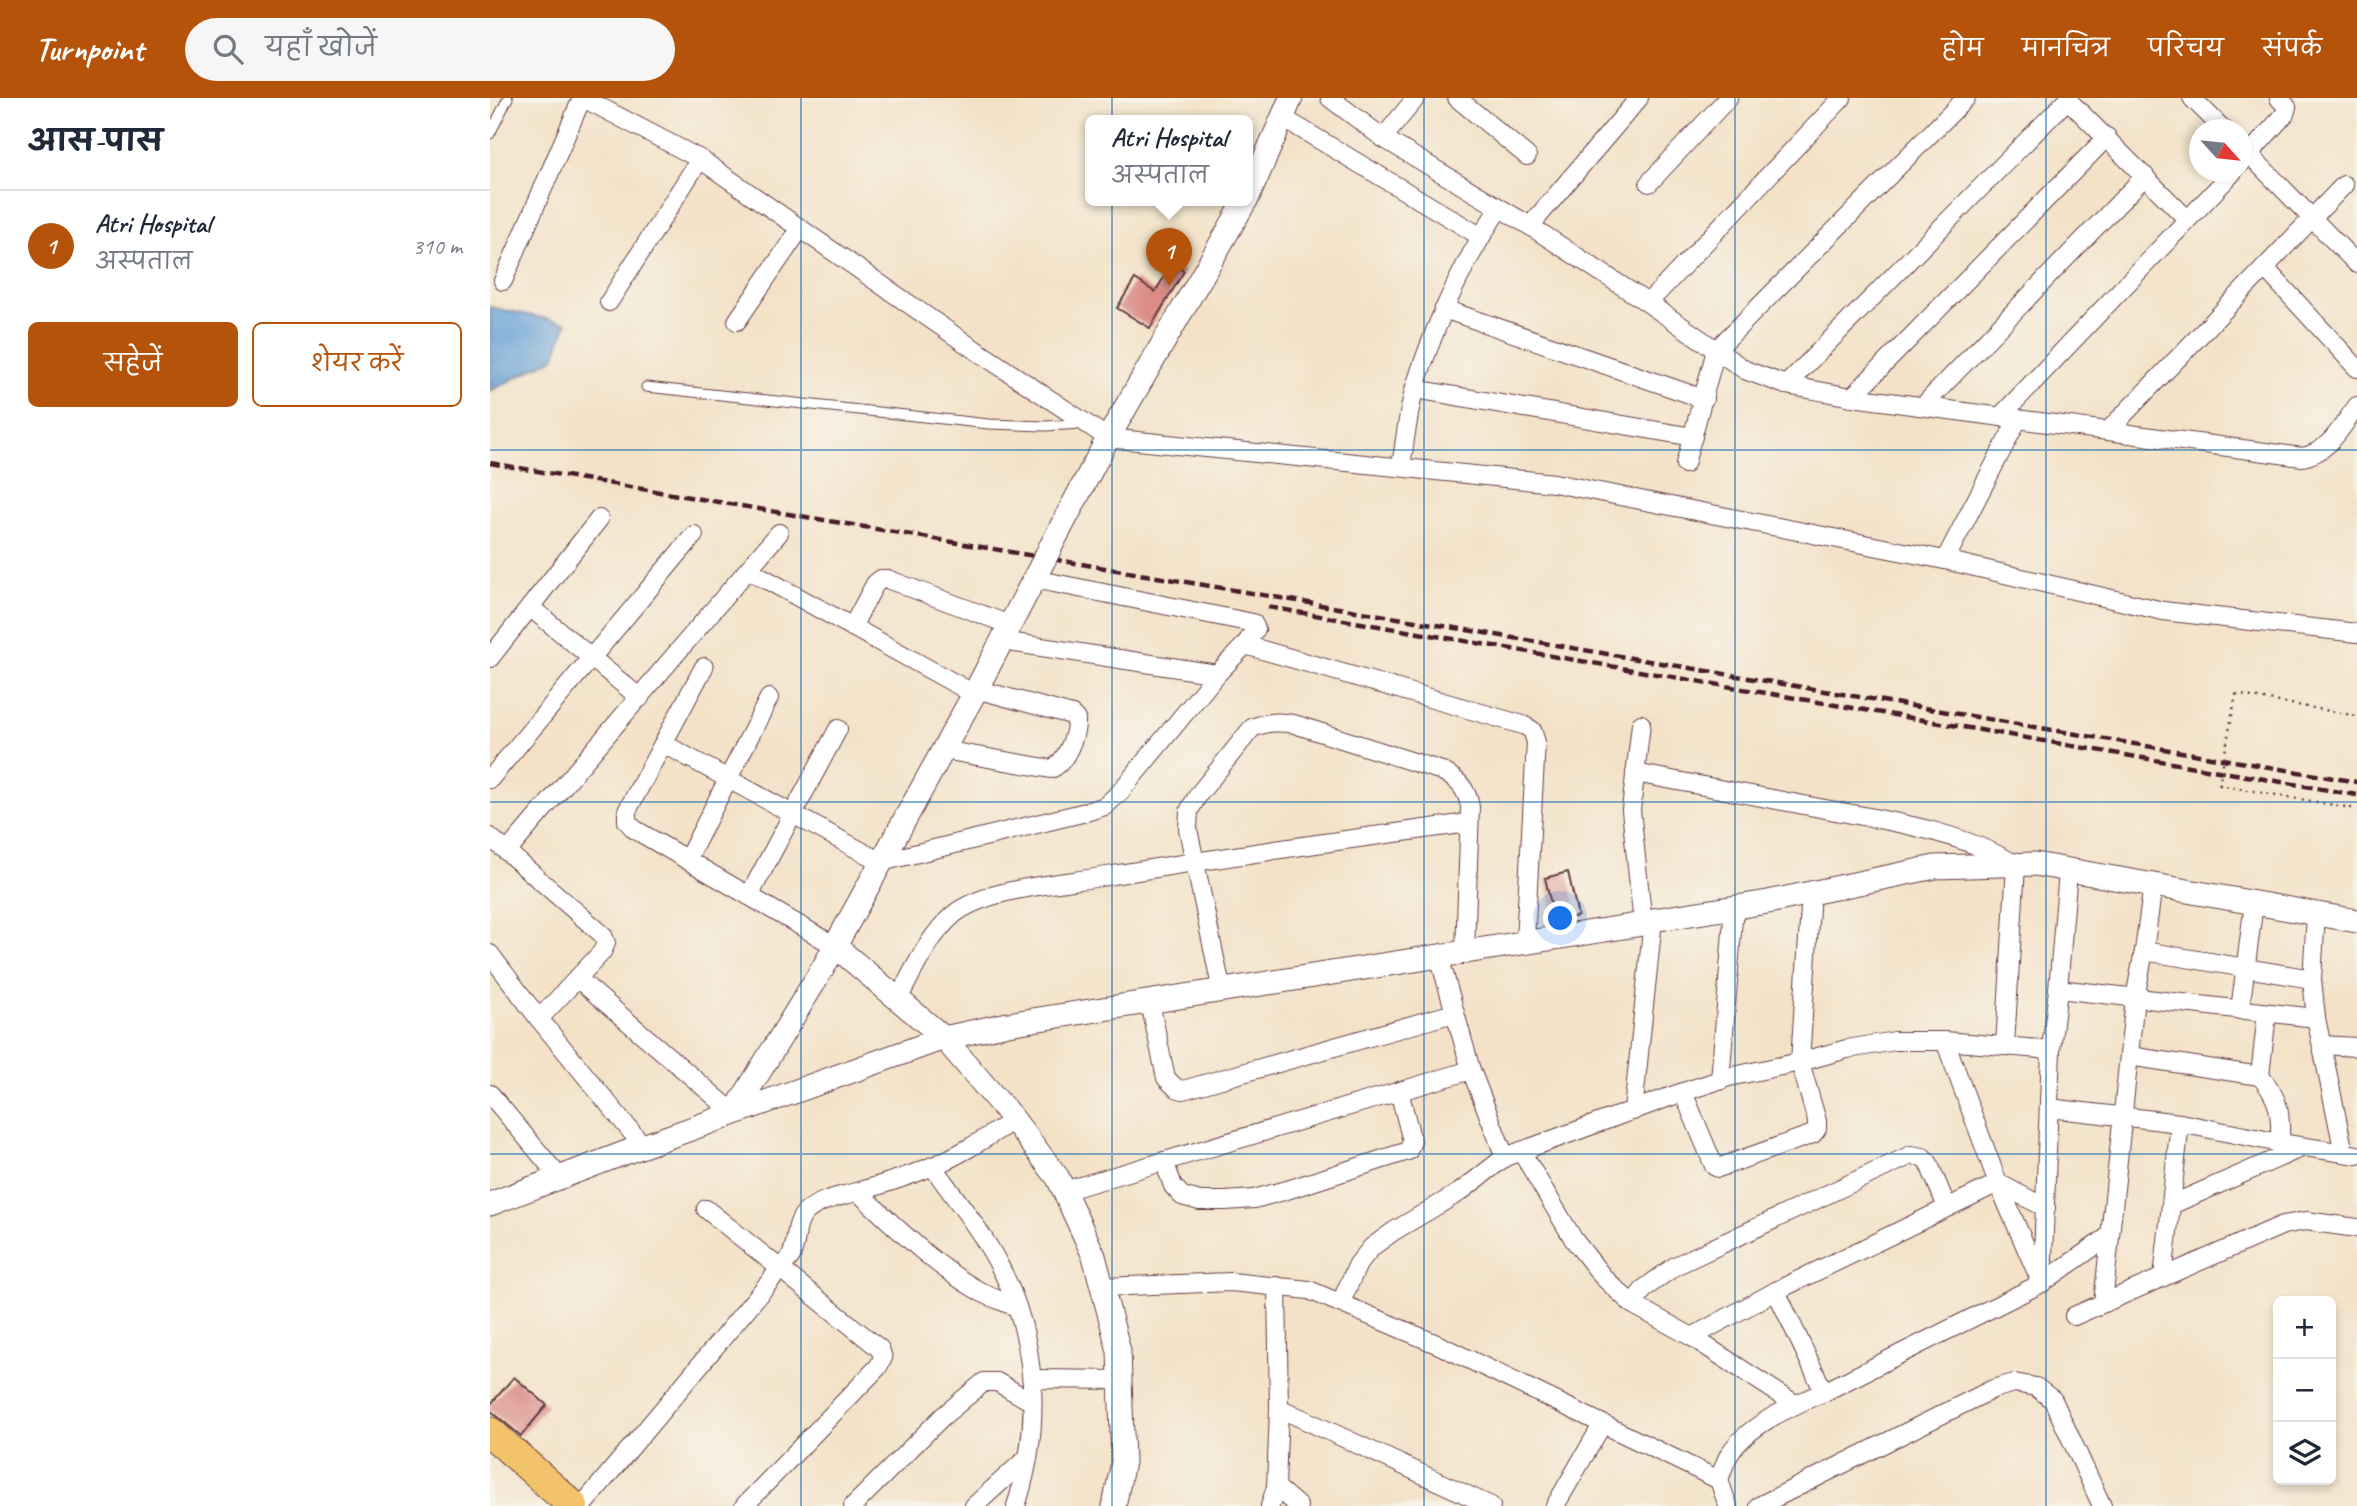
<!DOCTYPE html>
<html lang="hi">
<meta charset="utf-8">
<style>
body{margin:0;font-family:Caveat,"Playpen Sans Deva",sans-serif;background:#f6f6f7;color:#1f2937}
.controls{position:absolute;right:21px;bottom:21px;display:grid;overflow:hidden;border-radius:10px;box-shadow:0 4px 10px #0003}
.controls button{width:63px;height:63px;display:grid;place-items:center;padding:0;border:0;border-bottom:2px solid #e0e1e3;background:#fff;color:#1f2937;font:35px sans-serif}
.compass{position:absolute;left:1699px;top:21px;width:63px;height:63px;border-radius:50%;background:#fff;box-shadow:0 4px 10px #0003;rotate:117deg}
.you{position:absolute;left:1071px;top:821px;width:24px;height:24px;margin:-18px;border:5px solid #fff;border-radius:50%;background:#1a73e8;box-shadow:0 0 0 10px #1a73e833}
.badge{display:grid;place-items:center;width:46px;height:46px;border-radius:50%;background:#b45309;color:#fff;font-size:23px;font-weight:700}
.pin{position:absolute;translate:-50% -58px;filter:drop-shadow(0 2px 4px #0008)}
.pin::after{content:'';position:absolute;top:37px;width:24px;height:21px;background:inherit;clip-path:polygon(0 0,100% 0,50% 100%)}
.popup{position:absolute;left:595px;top:17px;width:168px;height:91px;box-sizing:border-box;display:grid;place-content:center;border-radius:10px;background:#fff;filter:drop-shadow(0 2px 5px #0005);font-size:23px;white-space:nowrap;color:#747a83}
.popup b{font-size:26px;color:#1f2937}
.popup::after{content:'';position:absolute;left:50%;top:100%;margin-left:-14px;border:14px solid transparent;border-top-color:#fff}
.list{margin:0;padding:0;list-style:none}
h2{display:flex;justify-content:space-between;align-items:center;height:91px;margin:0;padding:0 28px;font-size:30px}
h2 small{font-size:23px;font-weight:400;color:#747a83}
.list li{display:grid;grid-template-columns:46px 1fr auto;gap:21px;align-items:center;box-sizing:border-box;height:112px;padding:0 28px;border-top:2px solid #e0e1e3}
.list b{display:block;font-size:26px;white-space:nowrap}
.list p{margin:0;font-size:23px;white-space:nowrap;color:#747a83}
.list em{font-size:23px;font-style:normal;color:#747a83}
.actions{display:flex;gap:14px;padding:21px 28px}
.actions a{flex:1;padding:16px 0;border:2px solid #b45309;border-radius:10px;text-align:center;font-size:24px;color:#b45309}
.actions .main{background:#b45309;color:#fff}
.icon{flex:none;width:38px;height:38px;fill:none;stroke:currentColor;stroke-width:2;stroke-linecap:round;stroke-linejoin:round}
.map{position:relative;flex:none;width:1867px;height:1408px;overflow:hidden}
header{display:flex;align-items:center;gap:42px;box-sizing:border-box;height:98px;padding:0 35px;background:#b45309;color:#fff}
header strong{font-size:33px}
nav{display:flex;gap:38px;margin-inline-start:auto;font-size:24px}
.search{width:490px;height:63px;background:#f6f6f7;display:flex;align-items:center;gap:18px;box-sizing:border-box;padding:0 24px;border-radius:38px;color:#747a83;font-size:26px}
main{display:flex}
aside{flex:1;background:#fff}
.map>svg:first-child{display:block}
.water{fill:#649fd4;stroke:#575f80;stroke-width:2}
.building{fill:#db8c87}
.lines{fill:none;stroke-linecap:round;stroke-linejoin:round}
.service-casing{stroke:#633c43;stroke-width:11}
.minor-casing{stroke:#633c43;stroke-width:20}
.tertiary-casing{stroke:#633c43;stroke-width:25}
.trunk-casing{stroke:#633c43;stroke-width:32}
.path{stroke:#633c43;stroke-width:2.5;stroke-dasharray:2 5;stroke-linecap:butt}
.service{stroke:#fff;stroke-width:9}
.minor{stroke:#fff;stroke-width:18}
.tertiary{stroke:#fff;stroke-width:23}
.trunk{stroke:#f2c36a;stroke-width:30}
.rail{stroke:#4a1f2b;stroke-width:4.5;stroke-dasharray:10 5;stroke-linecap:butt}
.tertiary-bridge-casing{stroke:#633c43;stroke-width:25;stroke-linecap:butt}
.path-bridge{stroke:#633c43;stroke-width:2.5;stroke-dasharray:2 5;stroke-linecap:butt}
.tertiary-bridge{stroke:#fff;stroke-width:23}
.grid{fill:none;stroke:#1f6fb2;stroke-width:2;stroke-opacity:0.55}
</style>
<header>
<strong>Turnpoint</strong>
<div class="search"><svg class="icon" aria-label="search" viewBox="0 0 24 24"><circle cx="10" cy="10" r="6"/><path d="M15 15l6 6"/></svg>यहाँ खोजें</div>
<nav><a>होम</a><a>मानचित्र</a><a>परिचय</a><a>संपर्क</a></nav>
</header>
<main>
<aside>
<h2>आस-पास<small></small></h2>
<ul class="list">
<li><span class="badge">1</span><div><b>Atri Hospital</b><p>अस्पताल</p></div><em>310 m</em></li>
</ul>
<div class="actions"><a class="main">सहेजें</a><a>शेयर करें</a></div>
</aside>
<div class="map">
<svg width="1867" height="1408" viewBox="0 0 1867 1408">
<rect width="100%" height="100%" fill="#f7f3e8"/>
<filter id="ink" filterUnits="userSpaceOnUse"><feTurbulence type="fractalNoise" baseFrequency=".0143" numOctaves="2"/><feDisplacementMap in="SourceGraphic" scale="14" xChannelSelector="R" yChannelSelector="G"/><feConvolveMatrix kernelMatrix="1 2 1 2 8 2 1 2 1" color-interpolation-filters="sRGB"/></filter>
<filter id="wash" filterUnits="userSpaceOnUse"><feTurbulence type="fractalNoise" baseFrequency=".00686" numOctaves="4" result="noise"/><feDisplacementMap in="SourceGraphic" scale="28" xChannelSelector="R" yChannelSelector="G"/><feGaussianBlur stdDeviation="1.57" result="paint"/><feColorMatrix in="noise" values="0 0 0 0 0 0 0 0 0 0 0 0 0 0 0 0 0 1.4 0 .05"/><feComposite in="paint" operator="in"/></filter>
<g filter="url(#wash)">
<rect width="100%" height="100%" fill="#f3e2c8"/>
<polygon class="water" points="0,209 77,225 64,260 0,293"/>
<g id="blocks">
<g class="building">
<polygon points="682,166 694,173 660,230 627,210 645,181 665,194"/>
<polygon points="1078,774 1088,818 1065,824 1055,780"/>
<polygon points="24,1279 57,1307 31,1338 0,1312 0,1307"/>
</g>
</g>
</g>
<g filter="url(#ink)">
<use href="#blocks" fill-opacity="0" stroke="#633c43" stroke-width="2"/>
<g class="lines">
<g class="service-casing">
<g id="service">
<polyline points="0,36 18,0"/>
<polyline points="156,289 499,326 555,328 594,326"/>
</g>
</g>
<g class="minor-casing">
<g id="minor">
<polyline points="93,0 210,61 478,247 618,340 1064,385 1455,462 1673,513 1867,535"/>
<path d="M840,0L893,40L1040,128L1158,205L1255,272L1296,287L1362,299L1812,359C1839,355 1851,329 1867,308"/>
<polyline points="967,0 1037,58"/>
<polyline points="1702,0 1734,32"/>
<polyline points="1578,2 1697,121"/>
<polyline points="793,20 990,138"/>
<polyline points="893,40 926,0"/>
<polyline points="1752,49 1867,166"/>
<polyline points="1752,64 1795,16 1797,9 1789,0"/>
<polyline points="1159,85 1238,0"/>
<polyline points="1040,128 1149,0"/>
<polyline points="1775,170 1867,270"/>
<polyline points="13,183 92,0"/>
<polyline points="119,204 210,61"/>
<polyline points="1158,205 1352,0"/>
<polyline points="954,211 1214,301"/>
<polyline points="247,223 310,131"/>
<polyline points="1296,287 1579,0"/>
<polyline points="925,291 1203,339"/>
<polyline points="1362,299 1617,39"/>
<polyline points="1433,308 1655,78"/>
<polyline points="1510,319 1743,74"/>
<polyline points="1618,333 1854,87"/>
<polyline points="1195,366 1226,252 1476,0"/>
<path d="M911,368C915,343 918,314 925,289C945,226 973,165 1009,110"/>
<polyline points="1455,462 1528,321"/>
<polyline points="259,472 484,596"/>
<polyline points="544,481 763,525 766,531 755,547"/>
<polyline points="40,509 150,600"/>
<polyline points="362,529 385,486 391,481 397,481 520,527"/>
<polyline points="512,543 727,576"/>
<polyline points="0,560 109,421"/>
<polyline points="214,569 137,713 137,723 144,731 345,848"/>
<polyline points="1151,626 1141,712 1153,826"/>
<polyline points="174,646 391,764 596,714 615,708 630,694 727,576 755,547 1033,627 1042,632 1046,644 1035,843"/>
<path d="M453,652L561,671C576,665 587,636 586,621L582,617L486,591"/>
<path d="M1145,675C1208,687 1272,699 1335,711C1399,723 1470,733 1526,767L1515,947"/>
<polyline points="0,681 204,437"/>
<polyline points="0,739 113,837 116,845 112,854 49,921"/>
<polyline points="17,754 289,435"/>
<polyline points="197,762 279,600"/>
<polyline points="259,798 348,631"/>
<polyline points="1826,816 1822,881 1826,920 1854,1055"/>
<polyline points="1654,853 1822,881"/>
<polyline points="0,856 49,921 153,1048"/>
<polyline points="949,858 981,972 1015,1059"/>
<polyline points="87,880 244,1015"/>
<polyline points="1568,891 1826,920"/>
<path d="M732,894L698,731L699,713L708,697L762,630C777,624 788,623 804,626L952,673C968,682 977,690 980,709L975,854"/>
<path d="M408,901C424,872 438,839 463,817C495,790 569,786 611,779C733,758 856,742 978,725"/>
<polyline points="660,905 676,980 686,990 693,992 964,915"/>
<polyline points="1750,912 1764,805"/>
<polyline points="1455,943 1508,1085 1550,1182"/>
<polyline points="1832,947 1867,949"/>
<path d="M1639,958L1770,978C1790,1001 1791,1016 1790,1045"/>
<polyline points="1770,978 1777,915"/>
<polyline points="1230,983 1244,809"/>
<polyline points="1193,994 1224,1068 1228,1070 1323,1036 1327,1031 1327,1023 1310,964 1321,794"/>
<polyline points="0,996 70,1080"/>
<polyline points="1559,1010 1690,1025 1790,1045 1867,1057"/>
<polyline points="1143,1013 1163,822"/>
<polyline points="1031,1053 1084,1142 1113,1179 1142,1206 1202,1239 1305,1306"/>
<polyline points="674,1063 683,1088 692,1098 710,1103 735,1103 764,1101 797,1092 918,1053 922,1043 909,993"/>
<path d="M442,1068C465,1100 491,1132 509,1167C548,1240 552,1330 526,1408"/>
<polyline points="574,1093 981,972"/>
<path d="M368,1094C407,1130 444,1168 491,1194C502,1200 515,1204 526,1209"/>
<polyline points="1681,1107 1813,1049"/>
<polyline points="216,1111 390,1251 393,1260 388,1269 254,1408"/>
<polyline points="1673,1179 1690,1025"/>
<polyline points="1552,1185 1561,952 1568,891 1578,773"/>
<polyline points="612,1189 741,1184 819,1192 949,1247 1229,1382 1238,1408"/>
<polyline points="1286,1193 1334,1294"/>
<polyline points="851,1204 868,1166 882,1149 904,1133 970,1094 1015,1059 1193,994 1239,979 1310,964 1357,951 1405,943 1455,943 1561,952"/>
<polyline points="1613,1205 1645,900 1654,853 1663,786"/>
<polyline points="1142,1206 1155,1190 1185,1168 1421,1057 1433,1059 1438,1064 1457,1109"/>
<polyline points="1584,1218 1793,1127 1816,1123 1867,1130"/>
<polyline points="1202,1239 1286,1193 1508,1085 1556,1110"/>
<polyline points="543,1281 630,1282"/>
<polyline points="789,1310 1001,1408"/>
<path d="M1229,1382C1232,1374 1235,1364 1239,1357C1257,1327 1304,1307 1334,1294L1552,1185L1619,1138"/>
<polyline points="786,1389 808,1408"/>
<path d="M92,1408L301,1158C308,1143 304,1125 316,1114C331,1101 349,1099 366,1094C392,1087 419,1078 443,1068C472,1056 497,1039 524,1022"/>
<polyline points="363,1408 452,1319 494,1284 507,1284 542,1304"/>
<polyline points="484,1408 537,1360"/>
<polyline points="780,1408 786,1389 789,1310 787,1188"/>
<polyline points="1065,1408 1112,1327"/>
<polyline points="1269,1408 1503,1291 1524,1285 1546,1289 1563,1302 1612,1408"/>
</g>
</g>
<g class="tertiary-casing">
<g id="tertiary">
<polyline points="758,99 801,0"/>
<polyline points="560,450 618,340 756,102"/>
<polyline points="345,848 454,940 524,1022 568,1080 604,1158 629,1253 633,1364 624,1408"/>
<polyline points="244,1015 333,870 484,596 555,460"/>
<polyline points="0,1106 153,1048 454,940 518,926 1153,826 1163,822 1278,804 1445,769 1545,766 1867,823"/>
</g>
</g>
<g class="trunk-casing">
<polyline id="trunk" points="0,1334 83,1408"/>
</g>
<g class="path">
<polyline points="1746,596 1867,618"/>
<polyline points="1729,687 1867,711"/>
</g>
<use href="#service" class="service"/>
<use href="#minor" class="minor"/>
<use href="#tertiary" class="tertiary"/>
<use href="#trunk" class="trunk"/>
<g class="rail">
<polyline points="0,365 1867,684"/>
<polyline points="778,509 1867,697"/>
</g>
<g class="tertiary-bridge-casing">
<polyline id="tertiary-bridge" points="555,460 560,450"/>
</g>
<polyline class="path-bridge" points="1729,687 1746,596"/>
<use href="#tertiary-bridge" class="tertiary-bridge"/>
</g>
</g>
<path class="grid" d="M311,0V1408M622,0V1408M934,0V1408M1245,0V1408M1556,0V1408M0,352H1867M0,704H1867M0,1056H1867"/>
</svg>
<div class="controls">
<button>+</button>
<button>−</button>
<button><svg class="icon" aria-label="layers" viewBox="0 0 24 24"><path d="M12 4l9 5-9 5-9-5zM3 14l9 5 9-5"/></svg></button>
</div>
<svg class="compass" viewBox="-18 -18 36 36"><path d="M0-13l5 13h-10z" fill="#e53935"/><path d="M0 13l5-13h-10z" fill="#747a83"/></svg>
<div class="you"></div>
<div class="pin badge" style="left:679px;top:188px">1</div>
<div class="popup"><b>Atri Hospital</b>अस्पताल</div>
</div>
</main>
